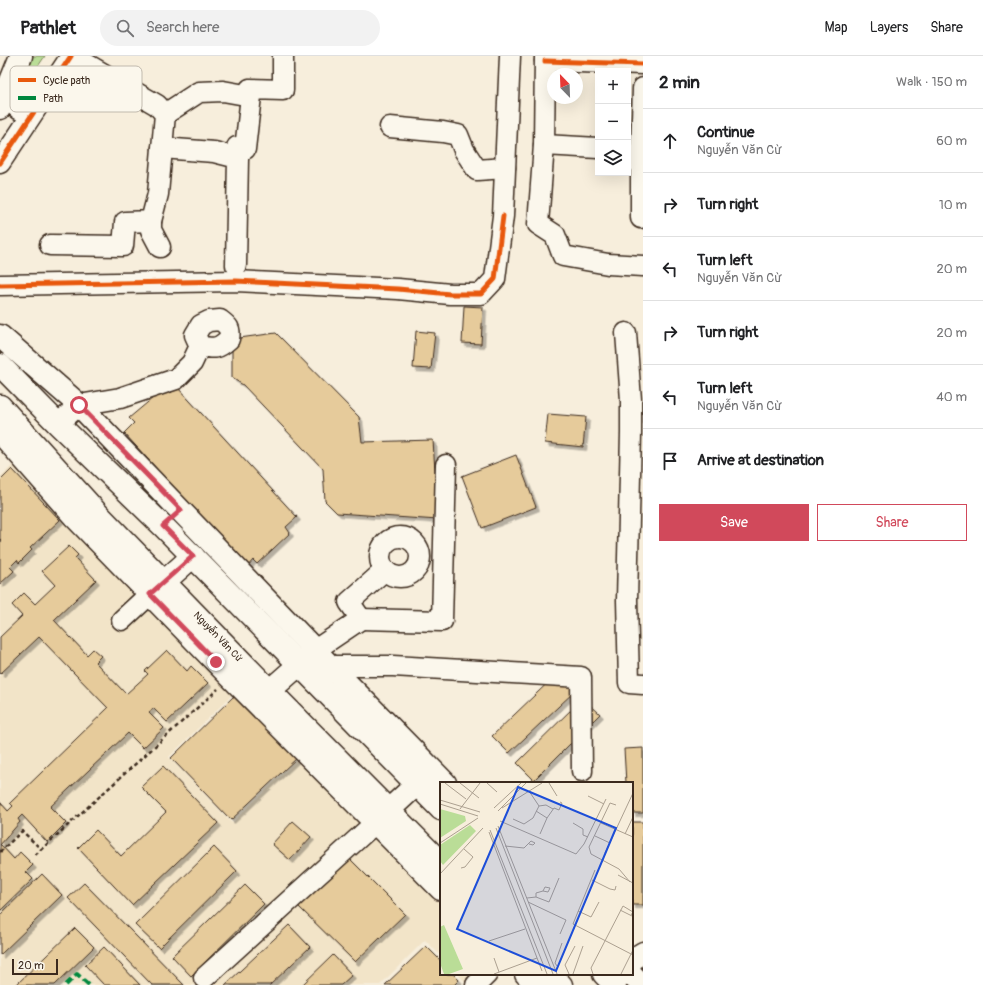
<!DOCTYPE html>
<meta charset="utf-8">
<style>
body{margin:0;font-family:Pangolin,sans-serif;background:#f2f2f2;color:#202124}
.controls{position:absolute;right:12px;top:12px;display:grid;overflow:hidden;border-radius:0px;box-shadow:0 4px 16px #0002}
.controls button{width:36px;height:36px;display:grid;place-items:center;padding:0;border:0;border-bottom:1px solid #e0e0e0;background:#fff;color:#202124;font:20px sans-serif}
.compass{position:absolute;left:547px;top:12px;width:36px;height:36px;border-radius:50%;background:#fff;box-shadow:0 4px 16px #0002;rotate:337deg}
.scale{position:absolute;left:12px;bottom:10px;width:46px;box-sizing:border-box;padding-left:4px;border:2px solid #3b2a1e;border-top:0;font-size:11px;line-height:14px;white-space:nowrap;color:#3b2a1e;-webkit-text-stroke:3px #fbf7ec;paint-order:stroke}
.stop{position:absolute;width:12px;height:12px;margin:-9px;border:3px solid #d1495b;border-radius:50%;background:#fff}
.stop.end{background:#d1495b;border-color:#fff;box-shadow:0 1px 4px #0008}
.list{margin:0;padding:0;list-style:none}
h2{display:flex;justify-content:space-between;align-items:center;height:52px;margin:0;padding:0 16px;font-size:17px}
h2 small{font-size:13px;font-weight:400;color:#757577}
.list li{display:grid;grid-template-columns:26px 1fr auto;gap:12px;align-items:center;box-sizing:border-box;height:64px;padding:0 16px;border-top:1px solid #e0e0e0}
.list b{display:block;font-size:15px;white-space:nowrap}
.list p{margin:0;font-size:13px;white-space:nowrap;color:#757577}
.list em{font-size:13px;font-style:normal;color:#757577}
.actions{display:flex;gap:8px;padding:12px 16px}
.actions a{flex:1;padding:9px 0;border:1px solid #d1495b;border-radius:0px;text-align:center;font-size:14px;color:#d1495b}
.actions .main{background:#d1495b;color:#fff}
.icon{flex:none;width:22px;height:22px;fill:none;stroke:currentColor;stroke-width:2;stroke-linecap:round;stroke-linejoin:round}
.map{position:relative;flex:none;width:643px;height:929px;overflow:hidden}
header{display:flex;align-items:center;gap:24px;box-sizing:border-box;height:56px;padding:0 20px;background:#fff;border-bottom:1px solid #e0e0e0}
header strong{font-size:19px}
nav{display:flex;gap:22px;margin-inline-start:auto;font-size:14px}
.search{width:280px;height:36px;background:#f2f2f2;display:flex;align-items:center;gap:10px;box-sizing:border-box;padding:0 14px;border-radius:22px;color:#757577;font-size:15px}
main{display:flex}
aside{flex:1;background:#fff}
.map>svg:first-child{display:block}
.built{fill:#f2e4c8}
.green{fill:#badd97;stroke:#7a845a}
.building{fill:#e6cb9b;stroke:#3b2a1e;filter:url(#shadow)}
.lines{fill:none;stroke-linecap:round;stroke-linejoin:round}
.minor-casing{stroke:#3b2a1e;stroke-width:23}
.major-casing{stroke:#3b2a1e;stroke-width:25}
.path{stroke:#3b2a1e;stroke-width:2.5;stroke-dasharray:4 3;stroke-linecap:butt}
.minor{stroke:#fbf7ec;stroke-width:20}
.major{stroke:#fbf7ec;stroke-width:22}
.quiet{stroke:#00873e;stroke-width:4;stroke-dasharray:8 4;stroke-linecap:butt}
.cycleway-casing{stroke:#fbf7ec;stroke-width:8}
.cycleway{stroke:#e8590c;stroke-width:5}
.route{stroke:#d1495b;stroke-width:5}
.labels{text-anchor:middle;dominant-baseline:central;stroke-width:3;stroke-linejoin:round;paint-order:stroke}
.street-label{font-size:10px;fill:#3b2a1e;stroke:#fbf7ec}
.inset-road{fill:none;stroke:#aca090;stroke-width:1}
.view{fill:#1d4ed8;fill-opacity:0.15;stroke:#1d4ed8;stroke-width:2}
.inset-edge{fill:none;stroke:#3b2a1e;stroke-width:2}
.key{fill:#fbf7ec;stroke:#c1baae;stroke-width:1}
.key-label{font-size:11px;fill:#3b2a1e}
</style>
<header>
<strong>Pathlet</strong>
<div class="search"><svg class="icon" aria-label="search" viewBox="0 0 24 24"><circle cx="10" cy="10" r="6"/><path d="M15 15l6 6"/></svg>Search here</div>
<nav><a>Map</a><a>Layers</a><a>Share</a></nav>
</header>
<main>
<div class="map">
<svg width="643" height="929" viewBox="0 0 643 929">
<defs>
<filter id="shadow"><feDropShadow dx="3.5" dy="3.5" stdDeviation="0" flood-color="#0004"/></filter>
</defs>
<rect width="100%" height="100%" fill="#f7eedc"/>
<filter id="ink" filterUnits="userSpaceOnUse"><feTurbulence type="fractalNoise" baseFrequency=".025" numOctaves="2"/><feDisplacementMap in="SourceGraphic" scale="8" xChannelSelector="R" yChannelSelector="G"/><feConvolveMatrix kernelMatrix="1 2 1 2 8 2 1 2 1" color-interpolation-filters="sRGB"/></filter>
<g filter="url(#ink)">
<g class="built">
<polygon points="14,408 235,636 169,701 232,767 299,702 441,845 441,900 425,884 380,929 0,929 0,421"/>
<polygon points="458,918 481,918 468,929"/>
</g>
<polygon class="green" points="31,0 45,0 17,41"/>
<g class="building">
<polygon points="464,250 483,251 481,288 462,287"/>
<polygon points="416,275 435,277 431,313 413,312"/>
<polygon points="276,277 359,361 362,386 433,384 438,464 337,457 325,445 323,413 243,329 232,322 232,283"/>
<polygon points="166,331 171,337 177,331 297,461 286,471 290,477 257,508 253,504 247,511 124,377 134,367 129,362"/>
<polygon points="548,358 586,361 583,391 545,387"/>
<polygon points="516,399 536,451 482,472 462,420"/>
<polygon points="12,413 60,464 30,492 32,494 19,507 17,504 10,511 14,515 0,528 0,486 2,485 0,483 0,425"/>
<polygon points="69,490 78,499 75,502 96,524 54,564 87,599 93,593 101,600 95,606 126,638 148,618 145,615 167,594 187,615 191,610 208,627 167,666 153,652 149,657 164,672 143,692 128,677 50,751 66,767 47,786 22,759 18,763 20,766 0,789 0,746 8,755 13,750 10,747 108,652 39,581 0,618 0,581 22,560 12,549 24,537 35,548 55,529 42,515"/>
<polygon points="558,617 575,635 509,697 492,680"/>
<polygon points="236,638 298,701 231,764 171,702"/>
<polygon points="583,642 600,658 534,724 517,707"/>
<polygon points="643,692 643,757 632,757 632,727 626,727 624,693"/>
<polygon points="163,710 218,767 132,849 78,792 96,774 121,800 166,756 141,731"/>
<polygon points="293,765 311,781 290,804 272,788"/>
<rect x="632" y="766" width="11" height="83"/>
<polygon points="0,789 1,789 14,803 20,796 33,809 26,816 33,823 0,855"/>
<polygon points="214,791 237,815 159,892 135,869"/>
<polygon points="345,798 405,858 355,906 296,848"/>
<polygon points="42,818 62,839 0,899 0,859"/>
<polygon points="84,827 184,929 152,929 68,842"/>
<polygon points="245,829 264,848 191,920 172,900"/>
<polygon points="289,869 310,891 270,929 225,929"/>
<polygon points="75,872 94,891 55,929 16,929"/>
<polygon points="426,890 441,905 441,918 453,918 459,924 454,929 385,929"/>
<polygon points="104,891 140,929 104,929 85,909"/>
<polygon points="333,899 352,919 341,929 302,929"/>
</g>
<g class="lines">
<g class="minor-casing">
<g id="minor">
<polyline points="545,0 544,89 538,168 555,179 563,200 608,208 643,210"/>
<polyline points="545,5 643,8"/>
<polyline points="11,25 13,48 20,54 29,53 41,46"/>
<polyline points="165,58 199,36 223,35 251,40"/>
<polyline points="390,71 443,76 458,79 464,94 477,114 505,112"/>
<polyline points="544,89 598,92"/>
<polyline points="162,92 214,96 238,102 236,209"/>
<polyline points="238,102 237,91 245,93 251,40 250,33 283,34 283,0"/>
<polyline points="0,107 71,0"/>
<polyline points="641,162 641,94 643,32"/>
<polyline points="151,165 151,174 160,191"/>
<polyline points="50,189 123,190 125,166 151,165 158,138 165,58 157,49 73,0"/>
<polyline points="0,229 236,225 398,233 450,238 481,238 495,223 503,160 510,0"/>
<polyline points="626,277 631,344 631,377 627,544 629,627 643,628"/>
<path d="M58,368L79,349L120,342L176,323L192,307L200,290L195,279L201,269L209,265L220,264C228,270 231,272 229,283C218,293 215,293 200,290"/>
<circle cx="400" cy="501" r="20"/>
<polyline points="361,563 442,565 446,409"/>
<polyline points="122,564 150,538"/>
<polyline points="315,594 361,563 349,546 385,514"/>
<polyline points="330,610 393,610 581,621 582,715"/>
<polyline points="632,906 638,899 643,896"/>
<polyline points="204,922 375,767"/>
<polyline points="476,929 487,918"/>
</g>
</g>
<g class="major-casing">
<g id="major">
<polyline points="0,52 21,0"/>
<polyline points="0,280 79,349 330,610 445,727"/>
<polyline points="0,309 58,368 163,470 441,753"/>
<polyline points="0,350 96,456 270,635 441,807"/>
<polyline points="0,376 74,460 216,606 441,833"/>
<polyline points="154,535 193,500"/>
<polyline points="259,644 310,599"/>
<polyline points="378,764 417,728"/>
<polyline points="526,918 537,929"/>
<polyline points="550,918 561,929"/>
<polyline points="604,918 615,929"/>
<polyline points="631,918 642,929"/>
</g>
</g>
<g class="path">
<polyline points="0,796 22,775 41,793"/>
<polyline points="35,799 218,633"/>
</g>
<use href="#minor" class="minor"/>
<use href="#major" class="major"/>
<polyline class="quiet" points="66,929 77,918 89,929"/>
<g class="cycleway-casing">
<g id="cycleway">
<polyline points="545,5 643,8"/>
<polyline points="0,107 71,0"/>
<polyline points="0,229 236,225 398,233 450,238 481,238 495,223 503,160"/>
</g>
</g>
<use href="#cycleway" class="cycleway"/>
</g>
</g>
<g class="lines" filter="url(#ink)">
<polyline class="route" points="79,349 181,454 163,470 193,500 150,538 216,606"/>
</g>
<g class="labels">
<g class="street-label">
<text transform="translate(218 581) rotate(46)">Nguyễn Văn Cừ</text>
</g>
</g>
<g transform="translate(440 726)">
<rect width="193" height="193" fill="#f7eedc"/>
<path d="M0,27L25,34L26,39L0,56ZM30,43L36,49L3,83L0,79V63ZM4,143L23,187L9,192H4L0,181V145Z" fill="#badd97"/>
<path class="inset-road" d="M5,1L26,17M20,1L39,16M47,1L57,10M109,1L117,14M148,14L164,22M0,18L40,30M0,22L38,34M176,23L170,21L149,65L151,72L179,87L190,100M99,24L106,23L113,27M54,26L81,1M62,26L102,1M20,27L40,1M58,29L86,1M96,29L107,36L100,52M107,36L114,26L119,28L122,21L120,20M73,37L84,42L93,36L99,24L89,9M60,39L136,72L144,62L166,17M133,41L143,47V53L148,55M161,41L193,55M58,44L117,192M56,46L113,192M50,48L107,192M49,50L102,189M185,52L193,35M155,54L170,61M0,61L38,36M65,64L84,66L91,59L95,61L93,63L89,62M165,71L193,11M21,86L25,85L33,75L24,67M155,88L133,142L193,173M0,92L43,46M178,93L193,101M152,98L170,107L175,108L176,104M96,115L109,120L119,96M87,116L96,115V111L103,109L108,110L110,106L105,105L103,109M88,120L126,138L120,152M180,128L192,134M138,129L151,135L159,120M49,159L85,147M54,176L59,190M117,184L115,181L122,161M54,192L97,176M129,192L125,183L135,164M133,192L143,164M153,192L151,186L183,124L193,130L191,133M181,192L193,168"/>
<path class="view" d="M78,5L176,46L116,189L17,147Z"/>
<rect width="193" height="193" class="inset-edge"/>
</g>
<rect x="10" y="10" width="132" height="46" rx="6" class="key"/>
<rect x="18" y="22" width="18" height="4" fill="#e8590c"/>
<rect x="18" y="40" width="18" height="4" fill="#00873e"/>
<g class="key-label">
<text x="43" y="28">Cycle path</text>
<text x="43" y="46">Path</text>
</g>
</svg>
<div class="controls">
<button>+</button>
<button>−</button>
<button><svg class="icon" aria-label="layers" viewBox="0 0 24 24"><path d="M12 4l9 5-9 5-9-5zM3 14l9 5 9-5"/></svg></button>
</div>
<svg class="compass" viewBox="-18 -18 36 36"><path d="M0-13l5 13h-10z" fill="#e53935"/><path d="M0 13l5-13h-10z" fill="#757577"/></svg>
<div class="scale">20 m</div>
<div class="stop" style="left:79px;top:349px"></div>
<div class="stop end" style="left:216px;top:606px"></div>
</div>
<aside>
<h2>2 min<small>Walk · 150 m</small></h2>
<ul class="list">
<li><svg class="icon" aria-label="ahead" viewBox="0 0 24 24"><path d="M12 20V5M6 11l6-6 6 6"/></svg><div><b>Continue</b><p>Nguyễn Văn Cừ</p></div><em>60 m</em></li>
<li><svg class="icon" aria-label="right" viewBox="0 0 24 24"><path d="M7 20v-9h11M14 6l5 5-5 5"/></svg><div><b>Turn right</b></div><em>10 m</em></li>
<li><svg class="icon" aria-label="left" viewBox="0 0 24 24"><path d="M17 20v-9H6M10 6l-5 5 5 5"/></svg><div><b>Turn left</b><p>Nguyễn Văn Cừ</p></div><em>20 m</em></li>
<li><svg class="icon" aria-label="right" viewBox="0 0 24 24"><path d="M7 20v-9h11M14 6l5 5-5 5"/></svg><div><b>Turn right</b></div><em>20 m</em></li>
<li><svg class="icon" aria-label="left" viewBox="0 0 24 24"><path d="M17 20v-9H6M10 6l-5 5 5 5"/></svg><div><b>Turn left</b><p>Nguyễn Văn Cừ</p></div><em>40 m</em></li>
<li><svg class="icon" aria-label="arrive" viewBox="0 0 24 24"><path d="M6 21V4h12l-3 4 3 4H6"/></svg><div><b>Arrive at destination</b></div></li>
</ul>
<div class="actions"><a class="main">Save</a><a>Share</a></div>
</aside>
</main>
